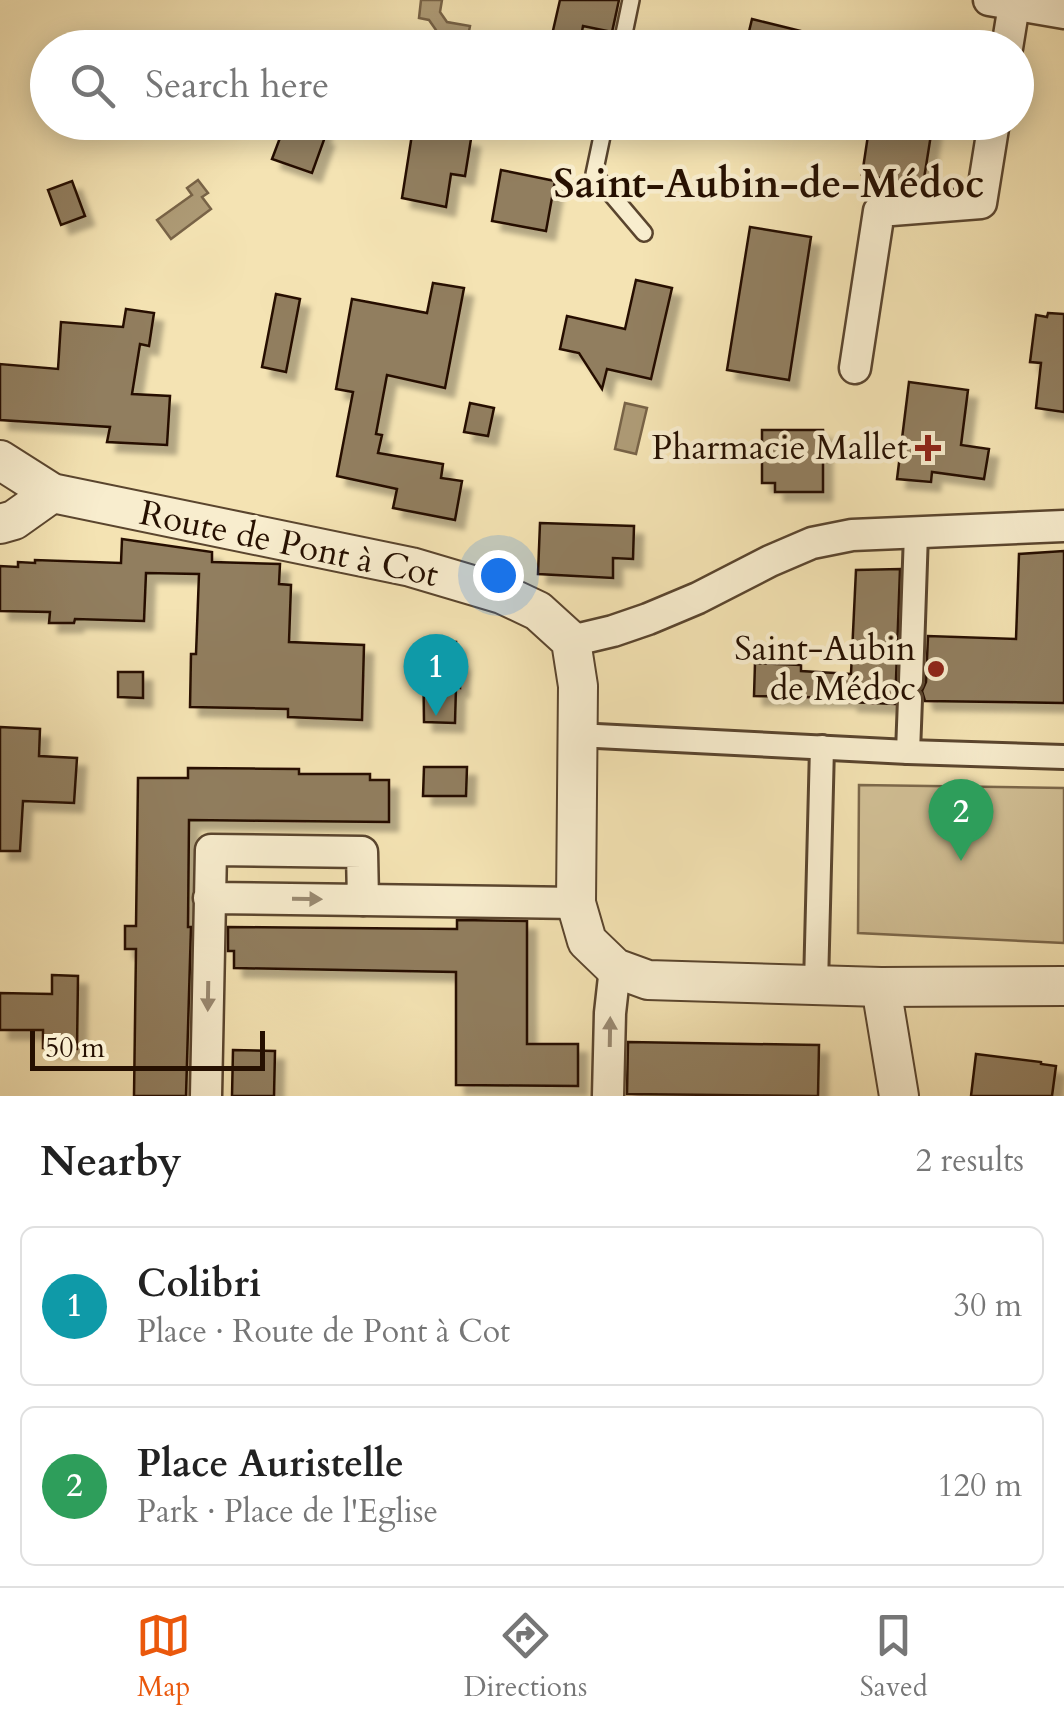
<!DOCTYPE html>
<meta charset="utf-8">
<style>
body{margin:0;font-family:Cardo,serif;background:#f2f2f2;color:#222}
.scale{position:absolute;left:30px;bottom:25px;width:235px;box-sizing:border-box;padding-left:10px;border:5px solid #261001;border-top:0;font-size:28px;line-height:35px;white-space:nowrap;color:#261001;-webkit-text-stroke:8px #f8edce;paint-order:stroke}
.you{position:absolute;left:498px;top:575px;width:35px;height:35px;margin:-25px;border:8px solid #fff;border-radius:50%;background:#1a73e8;box-shadow:0 0 0 15px #1a73e833}
.badge{display:grid;place-items:center;width:65px;height:65px;border-radius:50%;background:#ea580c;color:#fff;font-size:32px;font-weight:700}
.pin{position:absolute;translate:-50% -82px;filter:drop-shadow(0 2px 5px #0008)}
.pin::after{content:'';position:absolute;top:52px;width:35px;height:30px;background:inherit;clip-path:polygon(0 0,100% 0,50% 100%)}
.list{margin:0;padding:0;list-style:none}
h2{display:flex;justify-content:space-between;align-items:center;height:130px;margin:0;padding:0 40px;font-size:42px}
h2 small{font-size:32px;font-weight:400;color:#767676}
.list li{display:grid;grid-template-columns:65px 1fr auto;gap:30px;align-items:center;box-sizing:border-box;height:160px;margin:0 20px 20px;padding:0 20px;border:2px solid #e0e0e0;border-radius:15px}
.list b{display:block;font-size:38px;white-space:nowrap}
.list p{margin:0;font-size:32px;white-space:nowrap;color:#767676}
.list em{font-size:32px;font-style:normal;color:#767676}
.icon{flex:none;width:55px;height:55px;fill:none;stroke:currentColor;stroke-width:2;stroke-linecap:round;stroke-linejoin:round}
.map{position:relative;flex:none;width:1064px;height:1096px;overflow:hidden}
.search{position:absolute;background:#fff;box-shadow:0 5px 25px #0003;left:30px;right:30px;top:30px;height:110px;display:flex;align-items:center;gap:25px;box-sizing:border-box;padding:0 35px;border-radius:55px;color:#767676;font-size:38px}
.sheet{height:490px;background:#fff}
nav{display:flex;justify-content:space-around;align-items:center;box-sizing:border-box;height:140px;border-top:2px solid #e0e0e0;background:#fff;font-size:28px;color:#767676}
nav a{display:grid;justify-items:center;gap:5px}
nav .on{color:#ea580c}
.map>svg:first-child{display:block}
.green{fill:#d1bf95;stroke:#7c684b;stroke-width:2.5}
.water{fill:#ae9b76;stroke:#786347;stroke-width:2.5}
.building{fill:#917e5e;stroke:#261001;stroke-width:2.5;filter:url(#shadow)}
.lines{fill:none;stroke-linecap:round;stroke-linejoin:round}
.service-casing{stroke:#5a452e;stroke-width:20}
.pedestrian-casing{stroke:#5a452e;stroke-width:28}
.minor-casing{stroke:#5a452e;stroke-width:35}
.tertiary-casing{stroke:#5a452e;stroke-width:42}
.service{stroke:#f8edce;stroke-width:15}
.pedestrian{stroke:#f8edce;stroke-width:22}
.minor{stroke:#f8edce;stroke-width:30}
.tertiary{stroke:#f8edce;stroke-width:38}
.oneway{fill:#9a8a72}
.poi-dot{fill:#8f2418;stroke:#f8edce;stroke-width:4}
.labels{text-anchor:middle;dominant-baseline:central;stroke-width:9;stroke-linejoin:round;paint-order:stroke}
.poi-label{font-size:35px;fill:#261001;stroke:#f8edce;text-anchor:end}
.street-label{font-size:35px;fill:#261001;stroke:#f8edce}
.quarter-label{font-size:40px;font-weight:bold;fill:#261001;stroke:#f8edce}
</style>
<div class="map">
<svg width="1064" height="1096" viewBox="0 0 1064 1096">
<defs>
<filter id="shadow"><feDropShadow dx="9" dy="9" stdDeviation="2.5" flood-color="#0004"/></filter>
</defs>
<rect width="100%" height="100%" fill="#f4e3b3"/>
<filter id="stains"><feTurbulence type="fractalNoise" baseFrequency=".002" numOctaves="4"/><feColorMatrix values="0 0 0 0 .2 0 0 0 0 .09 0 0 0 0 .02 0 0 0 .5 -.17"/></filter>
<radialGradient id="worn" r=".72"><stop offset=".6" stop-color="#630" stop-opacity="0"/><stop offset="1" stop-color="#630" stop-opacity=".3"/></radialGradient>
<polygon class="green" points="859,785 1064,788 1064,943 858,933"/>
<g class="water">
<polygon points="421,0 442,0 440,12 447,22 470,26 466,47 434,43 436,30 429,20 419,18"/>
<polygon points="198,180 208,193 202,197 211,209 171,239 157,220 192,195 187,188"/>
<polygon points="625,403 647,408 636,454 615,449"/>
</g>
<g class="building">
<polygon points="560,0 619,0 612,32 583,26 579,48 549,48"/>
<polygon points="752,19 829,38 828,48 745,48"/>
<polygon points="286,122 325,122 320,135 325,137 312,173 272,159"/>
<polygon points="870,122 933,122 923,185 862,175"/>
<polygon points="413,128 471,139 465,176 451,174 446,207 402,198"/>
<polygon points="501,170 555,181 546,231 492,221"/>
<polygon points="72,181 85,216 61,225 48,190"/>
<polygon points="750,227 811,237 789,380 727,370"/>
<polygon points="636,280 672,288 651,379 607,369 602,389 579,353 560,349 567,316 625,329"/>
<polygon points="433,283 464,288 445,388 387,375 376,434 382,435 378,453 443,464 441,478 462,481 455,520 393,508 397,489 337,476 353,392 336,389 352,299 427,313"/>
<polygon points="276,294 300,299 286,372 262,367"/>
<polygon points="126,309 154,313 149,346 140,344 132,394 170,396 167,445 107,442 110,427 0,420 0,364 58,369 61,322 123,327"/>
<polygon points="1048,313 1064,314 1064,412 1036,408 1041,363 1030,362 1036,315 1047,317"/>
<polygon points="909,382 968,390 961,445 989,449 984,479 932,472 931,482 897,479"/>
<polygon points="470,403 494,408 488,436 464,432"/>
<polygon points="762,430 823,430 823,492 775,492 775,483 762,483"/>
<polygon points="540,523 634,526 633,559 613,558 613,578 538,574"/>
<polygon points="122,539 212,552 212,562 280,564 279,584 291,585 289,642 364,645 362,720 288,717 288,709 190,707 191,654 196,654 199,574 146,573 144,621 75,619 74,623 49,623 50,612 0,611 0,566 18,567 18,562 35,563 35,560 121,563"/>
<polygon points="1064,551 1064,703 925,701 922,691 926,682 928,636 1016,639 1019,554"/>
<polygon points="900,569 896,680 899,689 895,704 849,702 849,698 754,696 755,663 801,665 801,671 851,674 856,570"/>
<polygon points="426,641 456,642 455,661 460,662 460,688 456,687 455,723 424,722 423,645 426,645"/>
<polygon points="118,672 143,672 143,698 118,697"/>
<polygon points="0,727 40,729 39,756 77,758 74,803 23,801 20,851 0,851"/>
<polygon points="424,767 467,767 466,796 423,796"/>
<polygon points="188,768 299,769 299,774 370,774 370,780 389,780 389,822 189,820 188,927 191,927 186,1096 134,1096 136,949 125,949 125,926 136,926 138,778 188,778"/>
<polygon points="457,920 527,921 527,1044 578,1044 578,1086 456,1085 456,972 234,968 234,951 228,951 228,927 457,929"/>
<polygon points="52,975 78,976 77,1049 43,1048 43,1030 0,1030 0,993 52,994"/>
<polygon points="628,1042 819,1045 818,1096 627,1094"/>
<polygon points="233,1050 275,1051 274,1096 232,1096"/>
<polygon points="976,1054 1041,1062 1041,1064 1056,1066 1052,1096 971,1096"/>
</g>
<g class="lines">
<g class="service-casing">
<g id="service">
<polyline points="621,48 631,0"/>
<polyline points="605,122 594,174 644,233"/>
</g>
</g>
<g class="pedestrian-casing">
<g id="pedestrian">
<polyline points="911,681 916,533"/>
<polyline points="577,735 908,752 1064,757"/>
<polyline points="908,752 910,699"/>
<polyline points="816,985 822,747"/>
</g>
</g>
<g class="minor-casing">
<g id="minor">
<polyline points="989,0 1064,13"/>
<polyline points="1007,48 1014,5"/>
<polyline points="855,368 879,211 981,203 994,122"/>
<polyline points="571,641 613,631 648,619 698,598 770,561 812,543 852,535 1064,526"/>
<polyline points="363,900 576,903"/>
<polyline points="206,1096 211,850 362,852 363,900 209,898"/>
<polyline points="608,1096 610,1013 615,968"/>
</g>
</g>
<g class="tertiary-casing">
<g id="tertiary">
<polyline points="0,460 52,493 411,567 502,594 538,611 571,641 578,686 576,903 587,941 615,968 648,980 881,987 1064,986"/>
<polyline points="0,524 14,520 52,493"/>
<polyline points="881,987 899,1096"/>
</g>
</g>
<use href="#service" class="service"/>
<use href="#pedestrian" class="pedestrian"/>
<use href="#minor" class="minor"/>
<use href="#tertiary" class="tertiary"/>
</g>
<defs><path id="oneway-solid" d="M-6-.8H1V-3.2L6.5 0L1 3.2V.8H-6Z" transform="scale(2.5)"/></defs>
<g class="oneway">
<use href="#oneway-solid" transform="translate(307 899) rotate(1)"/>
<use href="#oneway-solid" transform="translate(208 996) rotate(91)"/>
<use href="#oneway-solid" transform="translate(610 1032) rotate(-89)"/>
</g>
<g class="poi-dot">
<path d="M923 433h10v10h10v10h-10v10h-10v-10h-10v-10h10z"/>
<circle cx="936" cy="669" r="10"/>
</g>
<g class="labels">
<g class="poi-label">
<text x="908" y="448">Pharmacie Mallet</text>
<text x="916" y="649">Saint-Aubin<tspan x="916" dy="40">de Médoc</tspan></text>
</g>
<g class="street-label">
<text transform="translate(289 544) rotate(12)">Route de Pont à Cot</text>
</g>
<g class="quarter-label">
<text x="769" y="184">Saint-Aubin-de-Médoc</text>
</g>
</g>
<rect width="100%" height="100%" filter="url(#stains)"/>
<rect width="100%" height="100%" fill="url(#worn)"/>
</svg>
<div class="scale">50 m</div>
<div class="you"></div>
<div class="pin badge" style="left:436px;top:716px;background:#0f9aa8">1</div>
<div class="pin badge" style="left:961px;top:861px;background:#2e9e5b">2</div>
<div class="search"><svg class="icon" aria-label="search" viewBox="0 0 24 24"><circle cx="10" cy="10" r="6"/><path d="M15 15l6 6"/></svg>Search here</div>
</div>
<section class="sheet">
<h2>Nearby<small>2 results</small></h2>
<ul class="list">
<li><span class="badge" style="background:#0f9aa8">1</span><div><b>Colibri</b><p>Place · Route de Pont à Cot</p></div><em>30 m</em></li>
<li><span class="badge" style="background:#2e9e5b">2</span><div><b>Place Auristelle</b><p>Park · Place de l'Eglise</p></div><em>120 m</em></li>
</ul>
</section>
<nav>
<a class="on"><svg class="icon" aria-label="map" viewBox="0 0 24 24"><path d="M3 6l6-2 6 2 6-2v14l-6 2-6-2-6 2zM9 4v14M15 6v14"/></svg>Map</a>
<a><svg class="icon" aria-label="directions" viewBox="0 0 24 24"><path d="M12 3l9 9-9 9-9-9zM9 14v-3h6M13 9l2 2-2 2"/></svg>Directions</a>
<a><svg class="icon" aria-label="saved" viewBox="0 0 24 24"><path d="M7 4h10v16l-5-4-5 4z"/></svg>Saved</a>
</nav>
